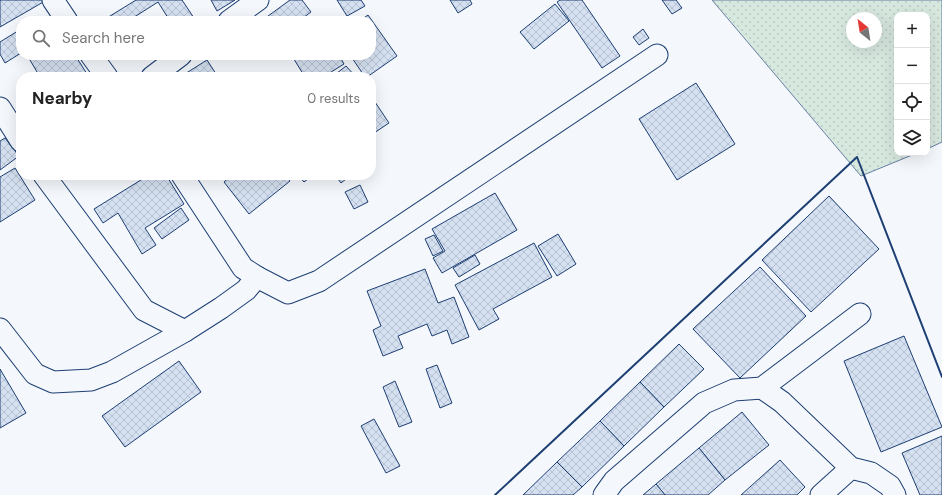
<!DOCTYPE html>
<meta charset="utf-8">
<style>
body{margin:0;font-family:"DM Sans",sans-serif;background:#f2f2f2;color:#222}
.controls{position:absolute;right:12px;top:12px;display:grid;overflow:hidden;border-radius:8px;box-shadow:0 4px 16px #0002}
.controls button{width:36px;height:36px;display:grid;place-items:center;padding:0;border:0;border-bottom:1px solid #e0e0e0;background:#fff;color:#222;font:20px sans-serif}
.compass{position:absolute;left:846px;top:12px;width:36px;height:36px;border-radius:50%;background:#fff;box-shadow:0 4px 16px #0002;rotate:330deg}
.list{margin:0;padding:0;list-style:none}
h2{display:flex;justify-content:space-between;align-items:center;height:52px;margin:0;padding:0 16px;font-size:17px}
h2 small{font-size:13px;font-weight:400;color:#767676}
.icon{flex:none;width:22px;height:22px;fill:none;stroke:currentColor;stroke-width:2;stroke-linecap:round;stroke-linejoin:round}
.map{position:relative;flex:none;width:942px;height:495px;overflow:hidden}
.search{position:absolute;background:#fff;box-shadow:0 4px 16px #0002;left:16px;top:16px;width:360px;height:44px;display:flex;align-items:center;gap:10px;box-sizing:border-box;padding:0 14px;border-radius:16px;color:#767676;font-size:15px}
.panel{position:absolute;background:#fff;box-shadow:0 4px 16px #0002;left:16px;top:72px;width:360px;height:108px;border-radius:16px}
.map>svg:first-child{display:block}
.grass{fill:url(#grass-dots);stroke:#687fa3;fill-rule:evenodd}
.building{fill:url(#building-cross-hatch);stroke:#1d3f73}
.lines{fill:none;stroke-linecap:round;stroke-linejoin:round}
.street-casing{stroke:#1d3f73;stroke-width:23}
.street{stroke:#f4f7fb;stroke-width:21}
.wall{stroke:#1d3f73;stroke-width:2}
</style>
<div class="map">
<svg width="942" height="495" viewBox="0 0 942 495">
<defs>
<pattern id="grass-dots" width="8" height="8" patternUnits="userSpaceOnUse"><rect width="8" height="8" fill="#d7e8df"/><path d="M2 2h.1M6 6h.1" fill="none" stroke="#b8c8c3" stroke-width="1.8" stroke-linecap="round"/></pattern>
<pattern id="building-cross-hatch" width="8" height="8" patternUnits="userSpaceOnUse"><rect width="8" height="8" fill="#d5e0f0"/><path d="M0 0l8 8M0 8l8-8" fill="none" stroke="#b6c1d1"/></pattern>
</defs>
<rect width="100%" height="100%" fill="#f4f7fb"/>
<path class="grass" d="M712,0H942V142L927,149V15H897V153H917L861,176ZM852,18H876V42H852Z"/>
<g class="building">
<polygon points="0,0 44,0 45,1 0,27"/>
<polygon points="136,0 182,0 196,21 170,21 158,2 128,21 102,21"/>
<polygon points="211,0 235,0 217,11"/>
<polygon points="290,0 302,0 311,12 299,21 265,21 264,19"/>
<polygon points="337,0 361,0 365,6 347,16"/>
<polygon points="450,0 470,0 472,4 458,13"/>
<polygon points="560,0 582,0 620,56 602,68 557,2"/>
<polygon points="662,0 676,0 682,8 672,14"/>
<polygon points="555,4 569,21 534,49 520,32"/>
<polygon points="368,15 397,56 367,77 365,77 350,55 371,55 371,21 359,21"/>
<polygon points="21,29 21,53 5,63 0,54 0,42"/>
<polygon points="643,29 649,38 639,45 633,37"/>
<polygon points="27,55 75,55 87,74 82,77 40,77"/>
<polygon points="294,55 339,55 344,64 323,77 305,77 292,56"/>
<polygon points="207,60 218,77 180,77"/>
<polygon points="346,66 356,77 332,77"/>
<polygon points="696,83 735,144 677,180 639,119"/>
<polygon points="371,96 389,123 371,135"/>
<polygon points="5,138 19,156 0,170 0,141"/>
<polygon points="15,168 35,200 0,222 0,177"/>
<polygon points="149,175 166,175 184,204 145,228 156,245 142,254 118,213 103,223 94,209"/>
<polygon points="232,175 285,175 290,181 249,214 224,182"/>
<polygon points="298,175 313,175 304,182"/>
<polygon points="335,175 351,175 341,183"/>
<polygon points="360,185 368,202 354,209 345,192"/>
<polygon points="495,193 517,230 442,273 433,258 445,251 432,229"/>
<polygon points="829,196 879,249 811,312 762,260"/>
<polygon points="181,208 189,220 162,239 154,228"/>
<polygon points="558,234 576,264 557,276 538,246"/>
<polygon points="434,235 443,251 433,256 425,239"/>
<polygon points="534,243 552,277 493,309 499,319 479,330 455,285"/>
<polygon points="475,255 480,264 459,277 453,268"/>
<polygon points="760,267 806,316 740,378 693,329"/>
<polygon points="425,269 438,303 454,297 469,337 452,344 447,330 432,336 427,324 398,336 403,348 383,356 373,330 381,326 367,291"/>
<polygon points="904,336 942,427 881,452 844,361"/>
<polygon points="679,344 704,369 664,407 640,382"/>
<polygon points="179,361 201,392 125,447 102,416"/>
<polygon points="437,365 452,403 440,408 426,369"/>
<polygon points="0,369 26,413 0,428"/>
<polygon points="395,381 412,422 399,427 383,387"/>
<polygon points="640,382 664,407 624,446 600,421"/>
<polygon points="742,412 769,445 725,480 699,448"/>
<polygon points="374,419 400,466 386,473 361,426"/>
<polygon points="600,421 624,446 582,487 557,462"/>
<polygon points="942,436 942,495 920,495 902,453"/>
<polygon points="699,448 725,480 708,495 665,495 656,484"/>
<polygon points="780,460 805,487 797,495 741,495"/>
<polygon points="557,462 582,487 573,495 523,495"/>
<polygon points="656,484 665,495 643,495"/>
</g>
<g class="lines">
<g class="street-casing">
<g id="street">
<polyline points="53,0 67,21"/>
<polyline points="229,21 258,0"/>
<polyline points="91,55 107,77"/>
<polyline points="152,77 181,55"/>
<polyline points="0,108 21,141"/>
<polyline points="44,175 144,310 185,331"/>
<polyline points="257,277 288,293 319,281 657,55"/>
<polyline points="0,329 35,374 53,382 91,380 112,372 185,331 221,308 246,290 257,277 243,268 182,175"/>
<polyline points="762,388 782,402 851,468 871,473 890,486 895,495"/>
<polyline points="604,495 614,481 704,403 734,390 762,388 860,314"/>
<polyline points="821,495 851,468"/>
</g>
</g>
<use href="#street" class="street"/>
<polyline class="wall" points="495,495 857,157 942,377"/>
</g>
</svg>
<div class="controls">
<button>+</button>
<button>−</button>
<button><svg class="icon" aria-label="locate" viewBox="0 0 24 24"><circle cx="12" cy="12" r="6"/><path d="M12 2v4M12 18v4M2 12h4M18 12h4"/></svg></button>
<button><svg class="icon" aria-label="layers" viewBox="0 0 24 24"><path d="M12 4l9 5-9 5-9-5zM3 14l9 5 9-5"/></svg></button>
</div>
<svg class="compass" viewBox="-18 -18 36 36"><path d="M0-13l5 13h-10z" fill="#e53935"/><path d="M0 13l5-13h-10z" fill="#767676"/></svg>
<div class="search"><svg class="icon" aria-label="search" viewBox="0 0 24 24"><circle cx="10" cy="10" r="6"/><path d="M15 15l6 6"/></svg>Search here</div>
<section class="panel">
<h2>Nearby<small>0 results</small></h2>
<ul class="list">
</ul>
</section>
</div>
